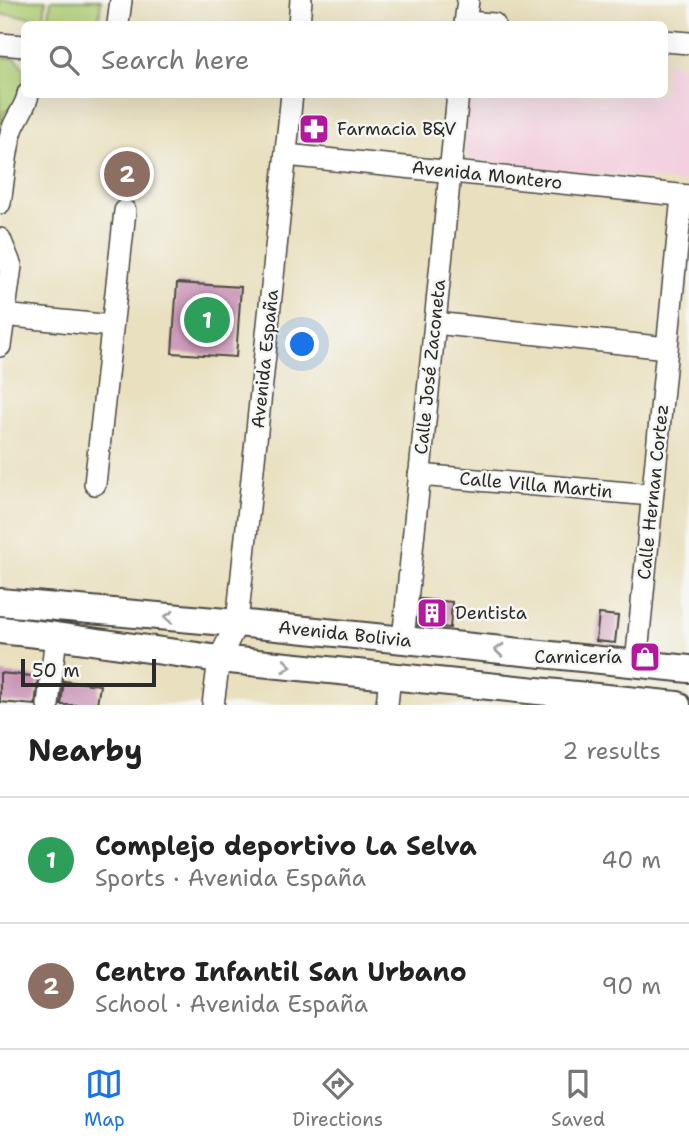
<!DOCTYPE html>
<meta charset="utf-8">
<style>
body{margin:0;font-family:"Shantell Sans",sans-serif;background:#f2f2f2;color:#222}
.scale{position:absolute;left:21px;bottom:18px;width:135px;box-sizing:border-box;padding-left:7px;border:4px solid #2b2b2b;border-top:0;font-size:19px;line-height:24px;white-space:nowrap;color:#2b2b2b;-webkit-text-stroke:5px #f6f6f2;paint-order:stroke}
.you{position:absolute;left:303px;top:345px;width:24px;height:24px;margin:-18px;border:5px solid #fff;border-radius:50%;background:#1a73e8;box-shadow:0 0 0 10px #1a73e833}
.badge{display:grid;place-items:center;width:46px;height:46px;border-radius:50%;background:#1a73e8;color:#fff;font-size:23px;font-weight:700}
.pin{position:absolute;translate:-50% -50%;border:4px solid #fff;box-shadow:0 2px 7px #0006}
.list{margin:0;padding:0;list-style:none}
h2{display:flex;justify-content:space-between;align-items:center;height:91px;margin:0;padding:0 28px;font-size:30px}
h2 small{font-size:23px;font-weight:400;color:#767676}
.list li{display:grid;grid-template-columns:46px 1fr auto;gap:21px;align-items:center;box-sizing:border-box;height:126px;padding:0 28px;border-top:2px solid #e0e0e0}
.list b{display:block;font-size:26px;white-space:nowrap}
.list p{margin:0;font-size:23px;white-space:nowrap;color:#767676}
.list em{font-size:23px;font-style:normal;color:#767676}
.icon{flex:none;width:38px;height:38px;fill:none;stroke:currentColor;stroke-width:2;stroke-linecap:round;stroke-linejoin:round}
.map{position:relative;flex:none;width:689px;height:705px;overflow:hidden}
.search{position:absolute;background:#fff;box-shadow:0 7px 28px #0002;left:21px;right:21px;top:21px;height:77px;display:flex;align-items:center;gap:18px;box-sizing:border-box;padding:0 24px;border-radius:10px;color:#767676;font-size:26px}
.sheet{height:343px;background:#fff}
nav{display:flex;justify-content:space-around;align-items:center;box-sizing:border-box;height:98px;border-top:2px solid #e0e0e0;background:#fff;font-size:19px;color:#767676}
nav a{display:grid;justify-items:center;gap:4px}
nav .on{color:#1a73e8}
.map>svg:first-child{display:block}
.built{fill:#f3cfdf}
.green{fill:#afce75;stroke:#6d7c50;stroke-width:2}
.building{fill:#ca94b7}
.lines{fill:none;stroke-linecap:round;stroke-linejoin:round}
.minor-casing{stroke:#484641;stroke-width:24}
.major-casing{stroke:#484641;stroke-width:30}
.minor{stroke:#fff;stroke-width:21}
.major{stroke:#fff;stroke-width:26}
.oneway{stroke:#a0a0a0}
.labels{text-anchor:middle;dominant-baseline:central;stroke-width:5;stroke-linejoin:round;paint-order:stroke}
.poi-label{font-size:18px;fill:#2b2b2b;stroke:#f6f6f2;text-anchor:start}
.street-label{font-size:18px;fill:#2b2b2b;stroke:#f6f6f2}
</style>
<div class="map">
<svg width="689" height="705" viewBox="0 0 689 705">
<rect width="100%" height="100%" fill="#f6f6f2"/>
<filter id="ink" filterUnits="userSpaceOnUse"><feTurbulence type="fractalNoise" baseFrequency=".0143" numOctaves="2"/><feDisplacementMap in="SourceGraphic" scale="14" xChannelSelector="R" yChannelSelector="G"/><feConvolveMatrix kernelMatrix="1 2 1 2 8 2 1 2 1" color-interpolation-filters="sRGB"/></filter>
<filter id="wash" filterUnits="userSpaceOnUse"><feTurbulence type="fractalNoise" baseFrequency=".00686" numOctaves="4" result="noise"/><feDisplacementMap in="SourceGraphic" scale="28" xChannelSelector="R" yChannelSelector="G"/><feGaussianBlur stdDeviation="1.57" result="paint"/><feColorMatrix in="noise" values="0 0 0 0 0 0 0 0 0 0 0 0 0 0 0 0 0 1.4 0 .05"/><feComposite in="paint" operator="in"/></filter>
<g filter="url(#wash)">
<rect width="100%" height="100%" fill="#e9e0bf"/>
<polygon class="built" points="665,63 689,65 689,183 475,161 468,156 465,150 470,95 664,94"/>
<g class="green">
<polygon points="0,0 46,0 44,18 0,14"/>
<polygon points="51,0 101,0 99,22 49,18"/>
<polygon points="0,57 16,58 24,69 23,105 4,112 0,150"/>
</g>
<g id="blocks">
<g class="building">
<polygon points="177,283 241,287 236,357 172,353"/>
<polygon points="420,599 452,602 450,628 418,625"/>
<polygon points="599,614 618,616 615,643 596,641"/>
<polygon points="0,673 32,676 38,681 35,705 0,702"/>
<polygon points="64,681 100,685 97,705 61,705"/>
</g>
</g>
</g>
<g filter="url(#ink)">
<use href="#blocks" fill-opacity="0" stroke="#484641" stroke-width="2"/>
<g class="lines">
<g class="minor-casing">
<g id="minor">
<polyline points="466,22 494,24"/>
<polyline points="118,24 121,0"/>
<polyline points="299,24 301,0"/>
<polyline points="465,24 468,0"/>
<polyline points="664,41 689,43"/>
<polyline points="0,44 24,46"/>
<polyline points="286,155 689,196"/>
<path d="M0,203C4,179 5,153 12,130C16,118 27,105 28,94"/>
<polyline points="0,239 11,266 0,346"/>
<polyline points="3,315 112,326"/>
<polyline points="435,323 667,348"/>
<polyline points="419,475 652,495"/>
<polyline points="95,484 125,211"/>
<polyline points="403,640 458,94"/>
<polyline points="636,664 682,196"/>
<polyline points="48,705 56,636"/>
<polyline points="213,705 219,659 237,623 292,94"/>
<polyline points="387,705 390,676"/>
</g>
</g>
<g class="major-casing">
<g id="major">
<polyline points="0,602 237,623 689,669"/>
<polyline points="0,630 56,636 219,659 677,705"/>
</g>
</g>
<use href="#minor" class="minor"/>
<use href="#major" class="major"/>
</g>
<defs><path id="oneway-chevron" d="M-2-3.5L2.5 0L-2 3.5" fill="none" stroke-width="1.6" stroke-linecap="round" stroke-linejoin="round" transform="scale(1.75)"/></defs>
<g class="oneway">
<use href="#oneway-chevron" transform="translate(169 617) rotate(-175)"/>
<use href="#oneway-chevron" transform="translate(499 650) rotate(-174)"/>
<use href="#oneway-chevron" transform="translate(287 666) rotate(6)"/>
</g>
</g>
<defs>
<g id="pharmacy-square" transform="scale(1.575)"><rect x="-9" y="-9" width="18" height="18" rx="4" fill="#b5179e" stroke="#f6f6f2"/><path d="M-2-6h4v4h4v4h-4v4h-4v-4h-4v-4h4Z" fill="#fff"/></g>
<g id="building-square" transform="scale(1.575)"><rect x="-9" y="-9" width="18" height="18" rx="4" fill="#b5179e" stroke="#f6f6f2"/><path d="M-4-6H4V6H1V3H-1V6H-4ZM-2.5-4.3h1.7v1.8h-1.7ZM.8-4.3h1.7v1.8H.8ZM-2.5-1h1.7V.8h-1.7ZM.8-1h1.7V.8H.8Z" fill="#fff"/></g>
<g id="shop-square" transform="scale(1.575)"><rect x="-9" y="-9" width="18" height="18" rx="4" fill="#b5179e" stroke="#f6f6f2"/><path d="M-5-2.5h2.3a2.7 3.5 0 0 1 5.4 0H5L5.5 6h-11ZM-1.5-2.5h3a1.5 2.3 0 0 0-3 0Z" fill="#fff"/></g>
</defs>
<g fill-rule="evenodd">
<use href="#pharmacy-square" x="314" y="129"/>
<use href="#building-square" x="432" y="613"/>
<use href="#shop-square" x="645" y="657"/>
</g>
<g class="labels">
<g class="poi-label">
<text x="337" y="129">Farmacia B&amp;V</text>
<text x="455" y="613">Dentista</text>
<text x="622" y="657" text-anchor="end">Carnicería</text>
</g>
<g class="street-label">
<text transform="translate(487 175) rotate(6)">Avenida Montero</text>
<text transform="translate(265 359) rotate(-84)">Avenida España</text>
<text transform="translate(430 367) rotate(-84)">Calle José Zaconeta</text>
<text transform="translate(536 485) rotate(5)">Calle Villa Martin</text>
<text transform="translate(653 492) rotate(-84)">Calle Hernan Cortez</text>
<text transform="translate(345 634) rotate(6)">Avenida Bolivia</text>
</g>
</g>
</svg>
<div class="scale">50 m</div>
<div class="you"></div>
<div class="pin badge" style="left:207px;top:320px;background:#2e9e5b">1</div>
<div class="pin badge" style="left:127px;top:174px;background:#8d6e63">2</div>
<div class="search"><svg class="icon" aria-label="search" viewBox="0 0 24 24"><circle cx="10" cy="10" r="6"/><path d="M15 15l6 6"/></svg>Search here</div>
</div>
<section class="sheet">
<h2>Nearby<small>2 results</small></h2>
<ul class="list">
<li><span class="badge" style="background:#2e9e5b">1</span><div><b>Complejo deportivo La Selva</b><p>Sports · Avenida España</p></div><em>40 m</em></li>
<li><span class="badge" style="background:#8d6e63">2</span><div><b>Centro Infantil San Urbano</b><p>School · Avenida España</p></div><em>90 m</em></li>
</ul>
</section>
<nav>
<a class="on"><svg class="icon" aria-label="map" viewBox="0 0 24 24"><path d="M3 6l6-2 6 2 6-2v14l-6 2-6-2-6 2zM9 4v14M15 6v14"/></svg>Map</a>
<a><svg class="icon" aria-label="directions" viewBox="0 0 24 24"><path d="M12 3l9 9-9 9-9-9zM9 14v-3h6M13 9l2 2-2 2"/></svg>Directions</a>
<a><svg class="icon" aria-label="saved" viewBox="0 0 24 24"><path d="M7 4h10v16l-5-4-5 4z"/></svg>Saved</a>
</nav>
